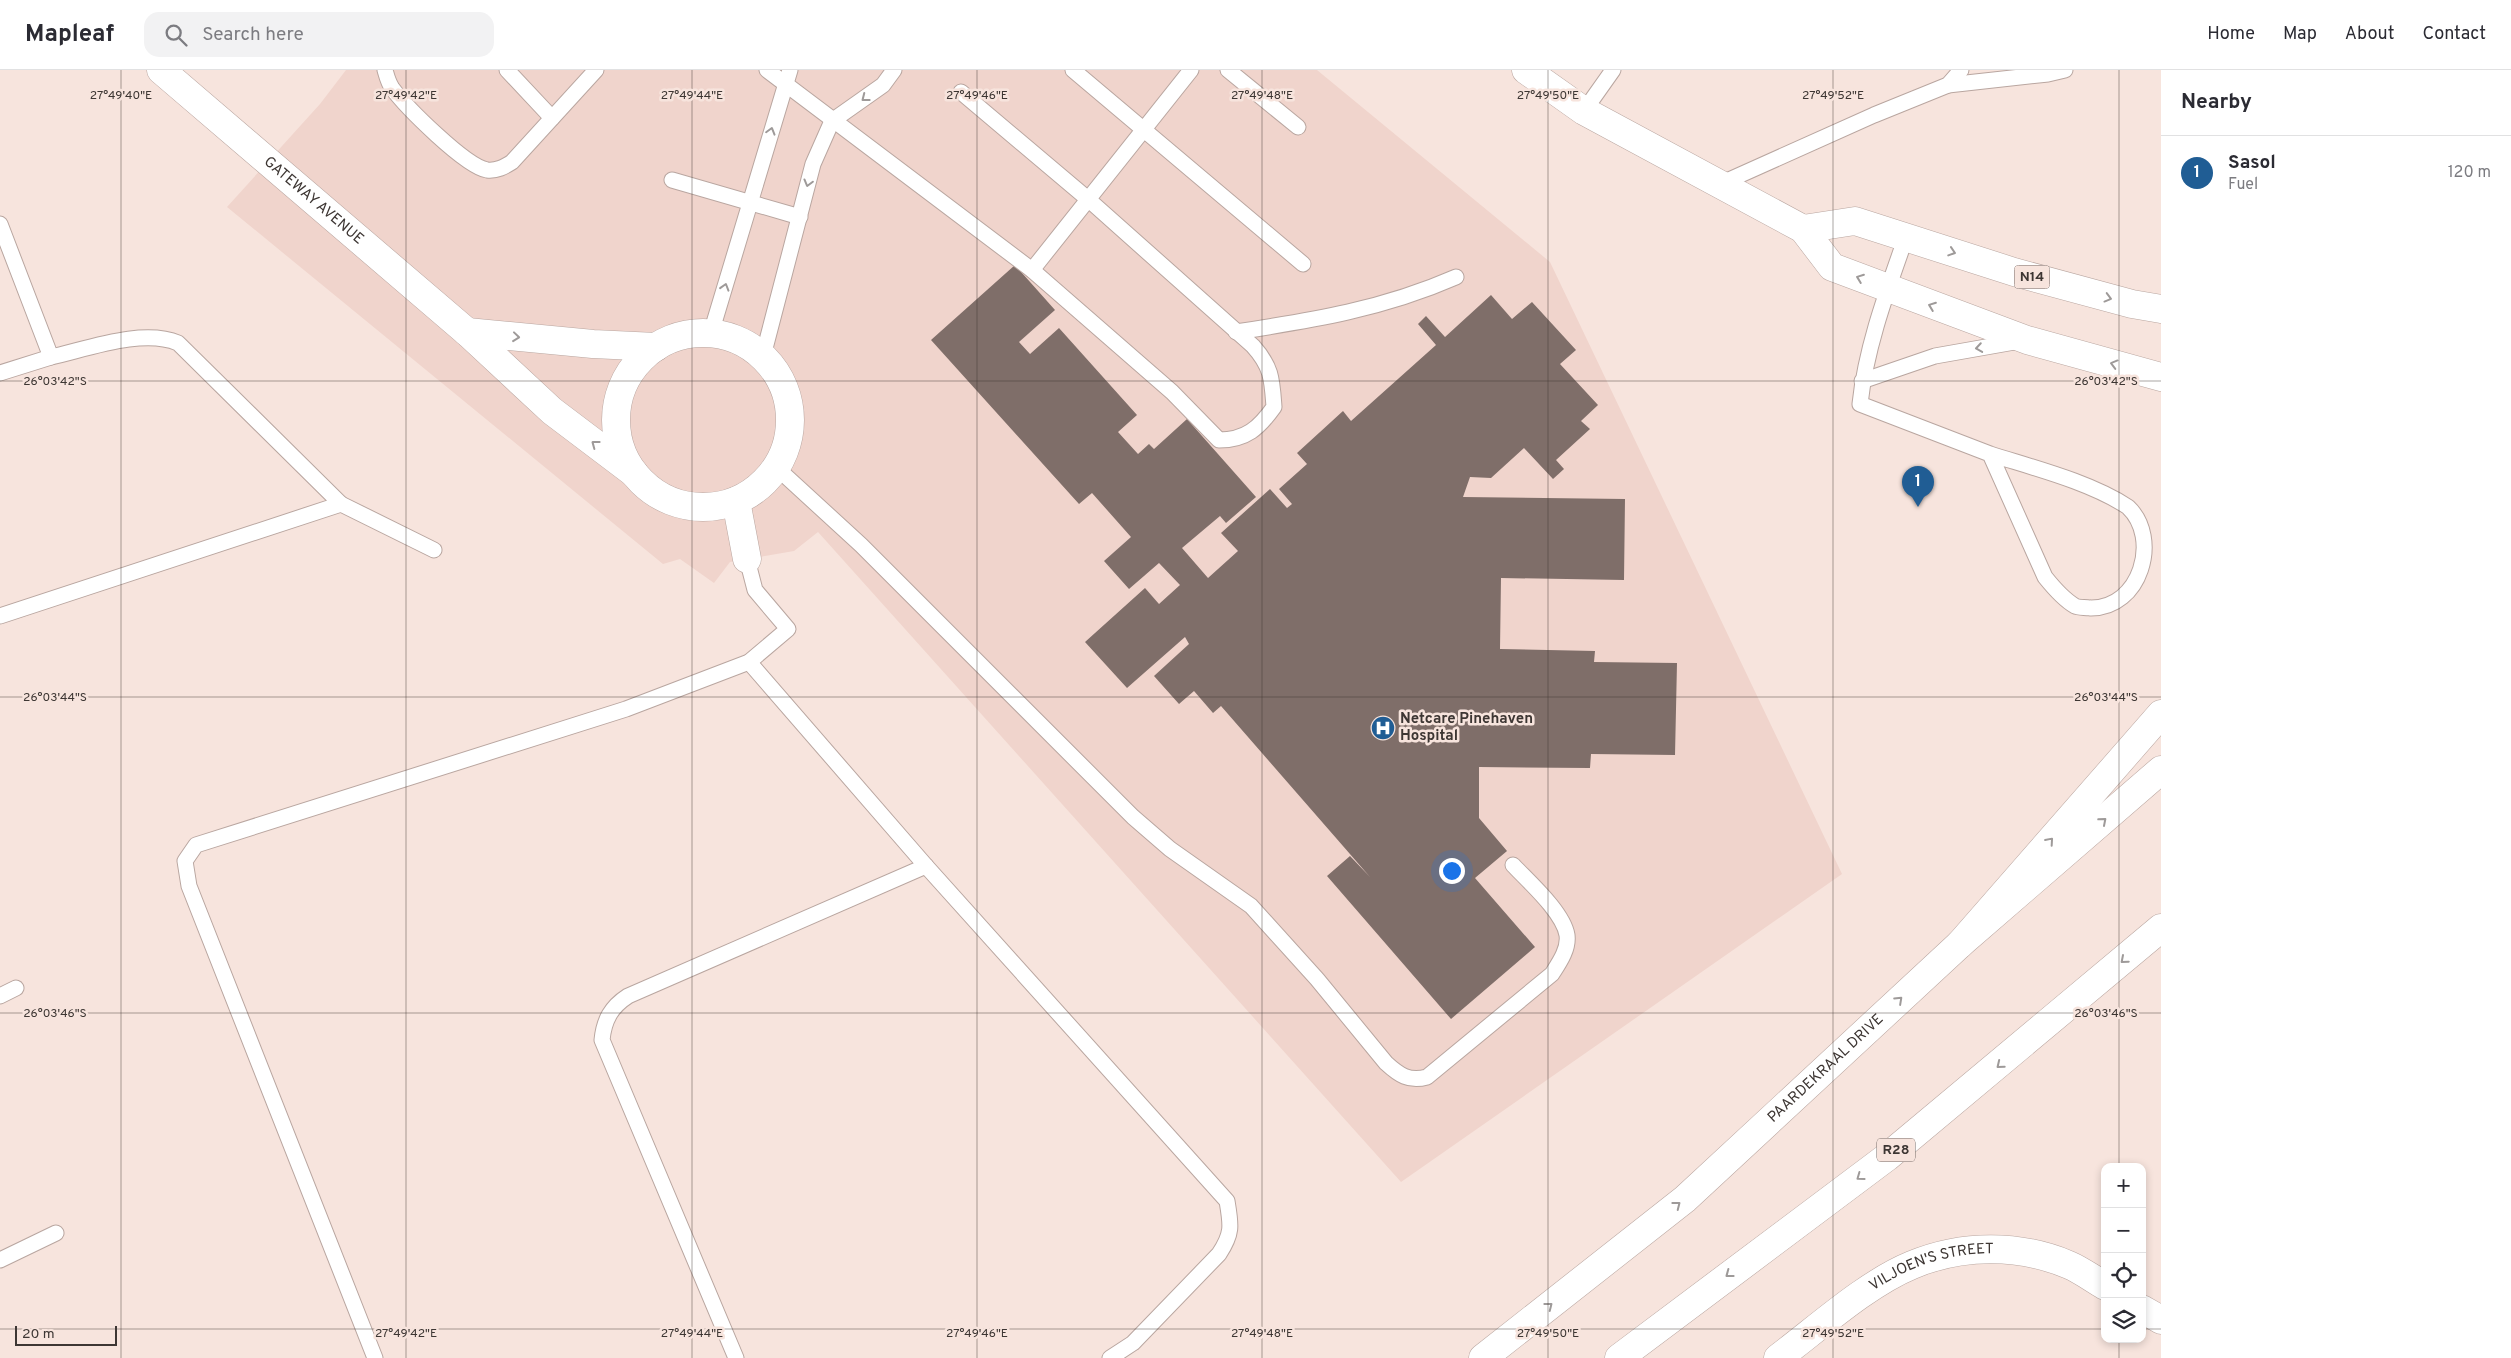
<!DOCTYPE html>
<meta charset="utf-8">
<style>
body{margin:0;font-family:Overpass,sans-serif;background:#f2f2f3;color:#2b2b33}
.controls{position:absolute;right:15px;bottom:15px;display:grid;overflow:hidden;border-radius:10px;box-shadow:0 2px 8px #0003}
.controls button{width:45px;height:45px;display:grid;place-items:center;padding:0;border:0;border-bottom:1px solid #e1e1e2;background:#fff;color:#2b2b33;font:25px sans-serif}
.scale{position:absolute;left:15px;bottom:12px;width:102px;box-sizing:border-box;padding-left:5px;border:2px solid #3d3633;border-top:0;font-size:14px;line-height:18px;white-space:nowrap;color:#3d3633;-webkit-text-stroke:4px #f7e4dd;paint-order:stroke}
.you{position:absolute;left:1451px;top:800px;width:18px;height:18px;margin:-12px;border:4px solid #fff;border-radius:50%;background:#1a73e8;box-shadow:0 0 0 8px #1a73e833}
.badge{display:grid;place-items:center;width:32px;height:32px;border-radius:50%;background:#205d94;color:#fff;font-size:16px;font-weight:700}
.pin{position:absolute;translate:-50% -41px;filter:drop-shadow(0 1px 2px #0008)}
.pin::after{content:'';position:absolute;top:26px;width:18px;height:15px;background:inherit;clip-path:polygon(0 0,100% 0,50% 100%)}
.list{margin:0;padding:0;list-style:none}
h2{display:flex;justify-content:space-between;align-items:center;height:65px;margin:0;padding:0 20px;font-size:21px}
h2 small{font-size:16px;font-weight:400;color:#7c7c81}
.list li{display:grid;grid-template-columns:32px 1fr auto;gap:15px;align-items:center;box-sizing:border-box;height:75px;padding:0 20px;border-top:1px solid #e1e1e2}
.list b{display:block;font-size:19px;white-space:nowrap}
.list p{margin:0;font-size:16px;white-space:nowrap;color:#7c7c81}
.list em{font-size:16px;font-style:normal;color:#7c7c81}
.icon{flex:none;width:28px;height:28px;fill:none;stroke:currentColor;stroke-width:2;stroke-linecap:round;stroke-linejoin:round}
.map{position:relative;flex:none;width:2161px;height:1288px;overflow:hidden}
header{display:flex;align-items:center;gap:30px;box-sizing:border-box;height:70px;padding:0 25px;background:#fff;border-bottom:1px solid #e1e1e2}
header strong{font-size:24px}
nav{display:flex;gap:28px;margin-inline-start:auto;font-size:18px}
.search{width:350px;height:45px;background:#f2f2f3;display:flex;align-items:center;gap:12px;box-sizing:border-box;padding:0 18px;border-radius:15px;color:#7c7c81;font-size:19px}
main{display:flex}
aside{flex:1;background:#fff}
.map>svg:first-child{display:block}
.built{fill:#f0d4cc}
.building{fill:#7f6e69}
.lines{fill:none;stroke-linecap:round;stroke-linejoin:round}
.lane-casing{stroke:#b9a6a0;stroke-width:17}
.street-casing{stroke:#b9a6a0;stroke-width:29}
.primary-casing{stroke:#b9a6a0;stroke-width:29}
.highway-casing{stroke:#b9a6a0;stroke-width:29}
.lane{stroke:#fff;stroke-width:15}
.street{stroke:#fff;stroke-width:28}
.primary{stroke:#fff;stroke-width:28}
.highway{stroke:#fff;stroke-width:28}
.oneway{stroke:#9e9a99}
.ticks{fill:none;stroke:#3d3633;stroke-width:1;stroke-opacity:0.45}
.labels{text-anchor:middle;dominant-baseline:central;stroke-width:5;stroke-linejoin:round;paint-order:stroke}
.shield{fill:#f7e4dd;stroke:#756a66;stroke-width:1}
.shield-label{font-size:14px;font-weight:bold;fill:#3d3633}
.street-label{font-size:15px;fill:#3d3633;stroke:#f7e4dd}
.poi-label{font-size:15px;font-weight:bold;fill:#3d3633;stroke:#f7e4dd;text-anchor:start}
.ticks-label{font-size:12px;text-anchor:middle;fill:#3d3633;stroke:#f7e4dd;stroke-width:5;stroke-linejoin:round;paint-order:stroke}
</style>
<header>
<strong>Mapleaf</strong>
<div class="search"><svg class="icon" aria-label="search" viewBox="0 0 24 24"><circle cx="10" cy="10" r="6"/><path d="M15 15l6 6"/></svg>Search here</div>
<nav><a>Home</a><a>Map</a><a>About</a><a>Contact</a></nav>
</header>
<main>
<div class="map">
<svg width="2161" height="1288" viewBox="0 0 2161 1288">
<rect width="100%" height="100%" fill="#f7e4dd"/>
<polygon class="built" points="346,0 1317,0 1550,192 1842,804 1401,1112 818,462 794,481 730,492 714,513 680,489 663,494 227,137 320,34"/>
<polygon class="building" points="1015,195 1055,240 1019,272 1030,284 1059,258 1137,345 1118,362 1138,384 1149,374 1154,379 1187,349 1256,427 1226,453 1220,446 1182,478 1208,508 1238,481 1221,463 1270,419 1287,438 1292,434 1279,419 1307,394 1297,383 1343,341 1351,351 1436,275 1418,254 1426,246 1445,267 1491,225 1512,249 1532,232 1576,280 1560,294 1598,335 1581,351 1590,359 1556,390 1564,399 1553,409 1524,378 1491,408 1470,407 1463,427 1625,429 1624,510 1501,508 1500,579 1595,581 1594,592 1677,593 1675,685 1591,684 1590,698 1479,697 1479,748 1507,781 1475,808 1535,877 1451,949 1327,806 1350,786 1370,807 1221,636 1213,643 1194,621 1179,634 1154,606 1189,574 1185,567 1127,618 1085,572 1145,518 1159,534 1180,515 1159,493 1129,519 1104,491 1131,467 1092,423 1079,434 931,270"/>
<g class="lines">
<g class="lane-casing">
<g id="lane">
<path d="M385,0C387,7 388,12 392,18C406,37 465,96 487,100C497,101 504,97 512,92L596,0"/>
<polyline points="507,0 552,48"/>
<path d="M767,0L1032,200L1172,322L1219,370C1246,370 1259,358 1274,337C1272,310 1272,297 1253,276L1089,130L961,22"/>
<polyline points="1073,0 1303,194"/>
<polyline points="1228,0 1298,57"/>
<polyline points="1948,15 2048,4 2065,0"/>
<polyline points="1584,41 1613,0"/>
<polyline points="672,110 800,147"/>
<polyline points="1720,114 1874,45 1948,15 1961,0"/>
<polyline points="0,154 51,287 0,303"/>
<path d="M1906,167C1887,221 1866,277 1860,334L1990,384L2045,507C2053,517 2063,529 2075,536C2079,538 2085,537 2090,538C2141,539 2161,468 2128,437C2090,412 2034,398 1990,384"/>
<polyline points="1032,200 1191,0"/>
<path d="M1236,262C1314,250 1383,239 1456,207"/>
<polyline points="711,263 790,0"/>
<polyline points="763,286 813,94 832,51 883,15 894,0"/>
<polyline points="1862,311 1935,286 2020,271"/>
<path d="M777,398L861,475L1133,747L1170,779L1251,836L1317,909L1386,993C1399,1005 1409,1012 1427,1007L1552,904C1559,893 1569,879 1567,865C1563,842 1529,812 1513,795"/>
<polyline points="341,434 434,480"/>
<path d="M0,546L341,434L178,273C143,258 87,279 51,287"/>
<path d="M749,592L926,796L1227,1131C1231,1155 1233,1163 1219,1184L1133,1273L1110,1288"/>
<polyline points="0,926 16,918"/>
<polyline points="0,1190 56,1163"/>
<polyline points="375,1288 189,816 185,791 196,775 626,639 749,592 788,559 755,520 747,489"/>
<path d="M736,1288L602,970C604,950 611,937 628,926L926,796"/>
</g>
</g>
<g class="street-casing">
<g id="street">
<path id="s1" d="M161,0L467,262L552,341L634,403"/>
<polyline points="467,262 593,274 656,277"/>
<circle cx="703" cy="350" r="87"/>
<polyline points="736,431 747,489"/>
<polyline points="2142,1239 2161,1250"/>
<path id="s2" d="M1778,1288C1818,1258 1866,1214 1912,1195C1962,1174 2020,1174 2069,1195C2081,1200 2093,1209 2105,1216"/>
</g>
</g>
<g class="primary-casing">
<g id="primary">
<path id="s3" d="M1483,1288L1685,1129L1960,874L2161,700"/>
<polyline points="1619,1288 1887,1087 2161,858"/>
</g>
</g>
<g class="highway-casing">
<g id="highway">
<polyline points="1526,0 1584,41 1803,159 1832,197 2027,270 2161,307"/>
<polyline points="1803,159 1855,151 2014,202 2132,234 2161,239"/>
<polyline points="1960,874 2161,644"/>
</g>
</g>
<use href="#lane" class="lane"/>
<use href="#street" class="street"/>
<use href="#primary" class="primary"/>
<use href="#highway" class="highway"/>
</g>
<defs><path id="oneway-chevron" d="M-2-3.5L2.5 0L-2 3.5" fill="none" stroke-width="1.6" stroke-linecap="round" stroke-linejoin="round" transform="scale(1.25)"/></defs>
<g class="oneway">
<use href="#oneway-chevron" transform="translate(865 28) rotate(142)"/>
<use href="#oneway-chevron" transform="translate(771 61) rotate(-74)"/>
<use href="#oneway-chevron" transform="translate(808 113) rotate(105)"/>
<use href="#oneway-chevron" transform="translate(1952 182) rotate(18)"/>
<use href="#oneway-chevron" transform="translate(1860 208) rotate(-159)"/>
<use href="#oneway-chevron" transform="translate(725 217) rotate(-73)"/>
<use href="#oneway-chevron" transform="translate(2108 228) rotate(15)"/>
<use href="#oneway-chevron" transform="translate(1932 236) rotate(-159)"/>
<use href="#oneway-chevron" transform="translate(516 267) rotate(6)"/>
<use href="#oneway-chevron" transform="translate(1979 278) rotate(171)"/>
<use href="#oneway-chevron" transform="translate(2114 294) rotate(-165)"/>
<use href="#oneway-chevron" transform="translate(595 374) rotate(-143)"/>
<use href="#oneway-chevron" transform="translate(2103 751) rotate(-41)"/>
<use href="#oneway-chevron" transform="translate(2050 771) rotate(-49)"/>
<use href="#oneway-chevron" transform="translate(2124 890) rotate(139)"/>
<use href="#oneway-chevron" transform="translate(1899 930) rotate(-43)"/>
<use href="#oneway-chevron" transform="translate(2000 995) rotate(141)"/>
<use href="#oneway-chevron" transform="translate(1860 1107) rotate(144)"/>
<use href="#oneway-chevron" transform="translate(1677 1135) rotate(-38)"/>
<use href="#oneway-chevron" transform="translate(1729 1204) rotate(143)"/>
<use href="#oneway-chevron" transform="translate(1549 1236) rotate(-38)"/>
</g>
<path class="ticks" d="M121,0V1288M406,0V1288M692,0V1288M977,0V1288M1262,0V1288M1548,0V1288M1833,0V1288M2119,0V1097M0,311H2161M0,627H2161M0,943H2161M0,1259H2105M2142,1259H2161M2119,1269V1288"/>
<defs>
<g id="hospital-disc" transform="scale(1.25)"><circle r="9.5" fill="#205d94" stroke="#f7e4dd"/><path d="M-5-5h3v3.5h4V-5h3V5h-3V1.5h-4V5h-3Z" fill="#fff"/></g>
</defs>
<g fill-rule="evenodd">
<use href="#hospital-disc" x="1383" y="658"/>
</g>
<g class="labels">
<g class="shield">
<rect x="2014.5" y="195.5" width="35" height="23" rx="4"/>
<rect x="1877" y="1068.5" width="38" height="23" rx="4"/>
</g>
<g class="shield-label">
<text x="2032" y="207">N14</text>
<text x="1896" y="1080">R28</text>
</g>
<g class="street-label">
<text stroke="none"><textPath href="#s1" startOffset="201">GATEWAY AVENUE</textPath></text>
<text stroke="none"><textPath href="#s3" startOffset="449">PAARDEKRAAL DRIVE</textPath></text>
<text stroke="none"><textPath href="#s2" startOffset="182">VILJOEN'S STREET</textPath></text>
</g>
<g class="poi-label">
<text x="1400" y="649">Netcare Pinehaven<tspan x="1400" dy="17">Hospital</tspan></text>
</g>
</g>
<g class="ticks-label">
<text x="121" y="29">27°49'40"E</text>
<text x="406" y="29">27°49'42"E</text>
<text x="692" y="29">27°49'44"E</text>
<text x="977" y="29">27°49'46"E</text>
<text x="1262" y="29">27°49'48"E</text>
<text x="1548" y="29">27°49'50"E</text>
<text x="1833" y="29">27°49'52"E</text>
<text x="55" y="315">26°03'42"S</text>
<text x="2106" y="315">26°03'42"S</text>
<text x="55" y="631">26°03'44"S</text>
<text x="2106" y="631">26°03'44"S</text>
<text x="55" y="947">26°03'46"S</text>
<text x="2106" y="947">26°03'46"S</text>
<text x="406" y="1267">27°49'42"E</text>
<text x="692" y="1267">27°49'44"E</text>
<text x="977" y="1267">27°49'46"E</text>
<text x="1262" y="1267">27°49'48"E</text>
<text x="1548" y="1267">27°49'50"E</text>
<text x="1833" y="1267">27°49'52"E</text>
</g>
</svg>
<div class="controls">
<button>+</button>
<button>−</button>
<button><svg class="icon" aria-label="locate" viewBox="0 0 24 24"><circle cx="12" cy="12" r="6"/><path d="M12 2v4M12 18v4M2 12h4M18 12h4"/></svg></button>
<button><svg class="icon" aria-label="layers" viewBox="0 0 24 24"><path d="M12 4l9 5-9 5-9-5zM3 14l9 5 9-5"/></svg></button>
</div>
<div class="scale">20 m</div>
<div class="you"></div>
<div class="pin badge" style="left:1918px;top:437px">1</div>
</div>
<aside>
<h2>Nearby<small></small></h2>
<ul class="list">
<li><span class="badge">1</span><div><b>Sasol</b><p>Fuel</p></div><em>120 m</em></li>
</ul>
</aside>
</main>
